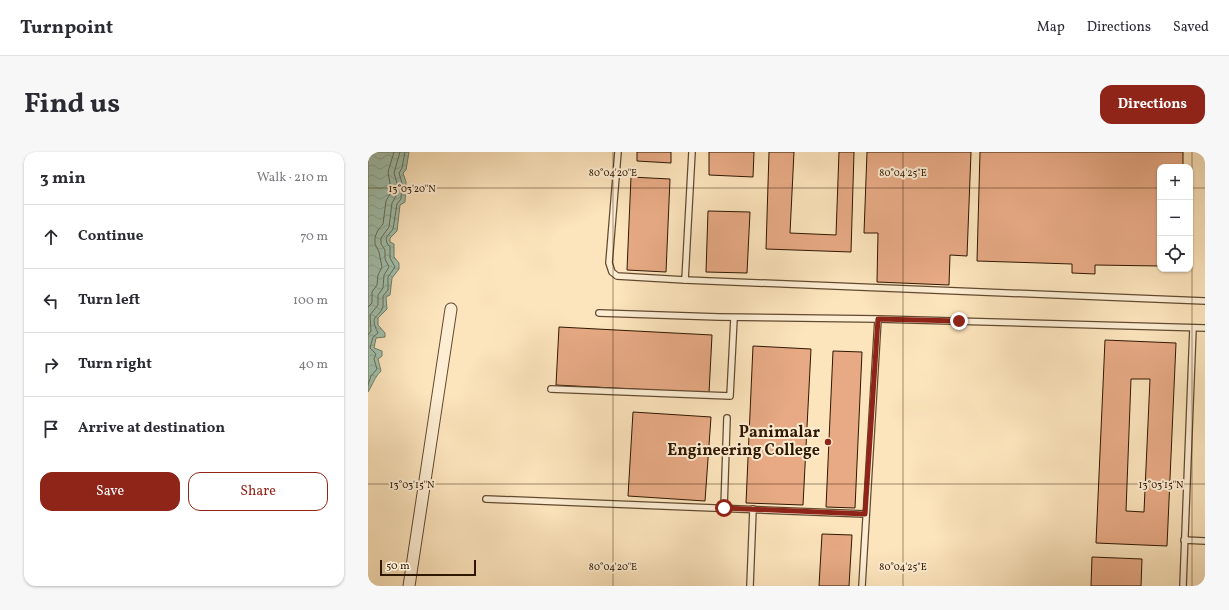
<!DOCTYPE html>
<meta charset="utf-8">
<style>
body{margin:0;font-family:Vollkorn,serif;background:#f7f7f7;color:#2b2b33}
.controls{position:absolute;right:12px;top:12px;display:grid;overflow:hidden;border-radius:8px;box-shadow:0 1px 3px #0004}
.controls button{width:36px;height:36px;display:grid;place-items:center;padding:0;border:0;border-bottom:1px solid #e1e1e2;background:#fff;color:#2b2b33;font:20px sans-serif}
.scale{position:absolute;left:12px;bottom:10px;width:96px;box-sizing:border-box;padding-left:4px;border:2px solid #2f1700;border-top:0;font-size:11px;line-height:14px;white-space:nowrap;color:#2f1700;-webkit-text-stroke:3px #fdedd3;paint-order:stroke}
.stop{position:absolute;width:12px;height:12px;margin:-9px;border:3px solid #8f2418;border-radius:50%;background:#fff}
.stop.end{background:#8f2418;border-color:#fff;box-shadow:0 1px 4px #0008}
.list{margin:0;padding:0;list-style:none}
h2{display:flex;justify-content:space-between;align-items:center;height:52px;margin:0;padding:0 16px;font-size:17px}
h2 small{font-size:13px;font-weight:400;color:#7c7c81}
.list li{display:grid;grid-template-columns:26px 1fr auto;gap:12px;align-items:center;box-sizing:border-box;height:64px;padding:0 16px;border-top:1px solid #e1e1e2}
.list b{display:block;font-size:15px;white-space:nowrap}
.list em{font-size:13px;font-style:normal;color:#7c7c81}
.actions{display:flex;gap:8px;padding:12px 16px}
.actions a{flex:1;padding:9px 0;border:1px solid #8f2418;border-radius:12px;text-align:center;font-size:14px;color:#8f2418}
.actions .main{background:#8f2418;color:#fff}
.icon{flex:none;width:22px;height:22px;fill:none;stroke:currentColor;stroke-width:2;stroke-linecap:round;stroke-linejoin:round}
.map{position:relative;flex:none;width:837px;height:434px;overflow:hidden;border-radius:12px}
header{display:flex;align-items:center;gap:24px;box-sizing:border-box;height:56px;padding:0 20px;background:#fff;border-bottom:1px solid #e1e1e2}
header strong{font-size:19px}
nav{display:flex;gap:22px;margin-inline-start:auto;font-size:14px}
.intro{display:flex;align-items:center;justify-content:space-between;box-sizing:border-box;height:96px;padding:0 24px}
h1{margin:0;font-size:28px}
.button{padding:10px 18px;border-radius:12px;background:#8f2418;color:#fff;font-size:14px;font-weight:700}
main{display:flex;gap:24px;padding:0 24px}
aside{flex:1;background:#fff;border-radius:12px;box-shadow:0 1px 3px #0004}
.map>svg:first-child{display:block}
.water{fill:url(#water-waves);stroke:#737c67}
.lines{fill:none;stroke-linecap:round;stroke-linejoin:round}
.shore{stroke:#686b56;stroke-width:1}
.building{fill:#e7aa85;stroke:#2f1700;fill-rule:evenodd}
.service-casing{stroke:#624a2f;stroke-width:8}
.minor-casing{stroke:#624a2f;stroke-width:13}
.service{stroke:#fdedd3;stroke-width:5.5}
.minor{stroke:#fdedd3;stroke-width:11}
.route{stroke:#8f2418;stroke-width:5}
.ticks{fill:none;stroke:#2f1700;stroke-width:1;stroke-opacity:0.45}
.poi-dot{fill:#8f2418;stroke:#fdedd3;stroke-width:1.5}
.labels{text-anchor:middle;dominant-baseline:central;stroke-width:4;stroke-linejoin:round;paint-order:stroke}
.poi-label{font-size:16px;font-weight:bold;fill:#2f1700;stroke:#fdedd3;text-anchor:end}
.ticks-label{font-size:10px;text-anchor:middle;fill:#2f1700;stroke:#fdedd3;stroke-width:4;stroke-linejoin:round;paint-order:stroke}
</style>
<header>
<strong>Turnpoint</strong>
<nav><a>Map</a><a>Directions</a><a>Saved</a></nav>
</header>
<div class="intro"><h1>Find us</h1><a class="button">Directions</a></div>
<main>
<aside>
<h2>3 min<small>Walk · 210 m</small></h2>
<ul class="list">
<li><svg class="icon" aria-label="ahead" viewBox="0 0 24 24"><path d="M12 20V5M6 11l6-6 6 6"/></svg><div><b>Continue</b></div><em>70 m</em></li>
<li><svg class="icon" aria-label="left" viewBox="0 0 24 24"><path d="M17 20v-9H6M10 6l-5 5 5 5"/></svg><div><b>Turn left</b></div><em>100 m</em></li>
<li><svg class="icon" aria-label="right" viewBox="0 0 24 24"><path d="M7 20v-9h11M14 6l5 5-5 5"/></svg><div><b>Turn right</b></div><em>40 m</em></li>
<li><svg class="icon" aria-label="arrive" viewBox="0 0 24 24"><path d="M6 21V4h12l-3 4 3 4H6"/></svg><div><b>Arrive at destination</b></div></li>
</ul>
<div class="actions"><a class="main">Save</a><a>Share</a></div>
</aside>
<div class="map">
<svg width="837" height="434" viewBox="0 0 837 434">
<defs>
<pattern id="water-waves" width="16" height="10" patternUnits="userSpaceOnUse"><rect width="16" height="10" fill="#a0bfab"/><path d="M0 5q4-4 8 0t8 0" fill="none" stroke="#8aa391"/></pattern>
</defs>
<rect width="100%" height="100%" fill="#fce4bc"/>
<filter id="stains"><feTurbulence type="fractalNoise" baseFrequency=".005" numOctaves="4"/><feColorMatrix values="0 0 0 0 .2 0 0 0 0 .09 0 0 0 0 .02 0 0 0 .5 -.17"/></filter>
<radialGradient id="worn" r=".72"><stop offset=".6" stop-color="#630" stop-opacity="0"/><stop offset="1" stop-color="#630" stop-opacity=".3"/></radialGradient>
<path class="water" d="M0,0H41L38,18L35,21L38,30L37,50L32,53L29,79L22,86V90L26,92V105L31,111V117L24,126L22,143L18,145L19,157L10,166V173L17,181V185L8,186L6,196L14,199V204L10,207L13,219C6,226 5,232 0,240Z"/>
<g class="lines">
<g class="shore">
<polyline points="0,155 4,151 4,140 9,133 10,123 14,115 11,100 7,92 7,85 10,78 15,72 18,49 22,42 22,32 20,20 26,0"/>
<polyline points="0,183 3,179 2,163 10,153 10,143 15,136 16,123 21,115 17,107 17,98 13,92 13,86 21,75 24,51 28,44 29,31 26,21 32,0"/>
<path d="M0,233L3,224L9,217L6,207L8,202L2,196L5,185L10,181C0,161 12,167 15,154C15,151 15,147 15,144L20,138V125L27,115L22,106V95L19,91L18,86L25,77L29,52L33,47L34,31L31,21L34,16L37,0"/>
</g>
</g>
<g class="building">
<polygon points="269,0 303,0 303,11 269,9"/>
<polygon points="341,0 386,0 385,25 341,23"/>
<polygon points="401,0 426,0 422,81 468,83 471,0 486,0 483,100 398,97"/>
<polygon points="499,0 603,0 599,104 582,103 581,133 509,130 510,81 496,81"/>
<polygon points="612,0 815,0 815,15 792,15 792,114 727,113 727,122 704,121 704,112 609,109"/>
<polygon points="263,25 302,27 298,120 259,118"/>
<polygon points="340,59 382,60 379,121 338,120"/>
<polygon points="191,175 344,183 341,241 188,233"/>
<path d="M737,188L808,191L799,394L728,391ZM763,227H782L776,360L758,359Z"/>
<polygon points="385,194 443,197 435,353 378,351"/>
<polygon points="465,199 494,200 487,356 458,355"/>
<polygon points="265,260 343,265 337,349 260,344"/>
<polygon points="454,382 484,383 481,434 451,434"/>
<polygon points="724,405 774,407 773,434 723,434"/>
</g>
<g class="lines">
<g class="service-casing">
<g id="service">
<polyline points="250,0 241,111 244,120 249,124 317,128 324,0"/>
<polyline points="317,128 837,149"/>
<polyline points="231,161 351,165 510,167 837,176"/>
<polyline points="183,237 362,244 366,166"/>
<polyline points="118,347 497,362"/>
<polyline points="356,356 359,266"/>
<polyline points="816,388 837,389"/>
<polyline points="382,434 385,357"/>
<polyline points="494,434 510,167"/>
<polyline points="815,434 825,176"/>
</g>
</g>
<g class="minor-casing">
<polyline id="minor" points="41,434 83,157"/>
</g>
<use href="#service" class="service"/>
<use href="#minor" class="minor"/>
</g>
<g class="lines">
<polyline class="route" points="356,356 497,362 510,167 591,169"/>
</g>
<path class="ticks" d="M245,0V434M535,0V434M824,0V434M0,36H792M822,36H837M0,332H837"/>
<circle class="poi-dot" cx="460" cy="290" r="4"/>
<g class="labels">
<g class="poi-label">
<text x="452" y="281">Panimalar<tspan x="452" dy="18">Engineering College</tspan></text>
</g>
</g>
<g class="ticks-label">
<text x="245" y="24">80°04'20"E</text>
<text x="535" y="24">80°04'25"E</text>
<text x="44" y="40">13°03'20"N</text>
<text x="44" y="336">13°03'15"N</text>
<text x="793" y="336">13°03'15"N</text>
<text x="245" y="418">80°04'20"E</text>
<text x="535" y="418">80°04'25"E</text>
</g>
<rect width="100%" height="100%" filter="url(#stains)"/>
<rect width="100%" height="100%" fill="url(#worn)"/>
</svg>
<div class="controls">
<button>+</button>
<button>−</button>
<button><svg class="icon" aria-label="locate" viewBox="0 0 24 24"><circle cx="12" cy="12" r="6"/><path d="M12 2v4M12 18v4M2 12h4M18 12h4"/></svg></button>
</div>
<div class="scale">50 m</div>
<div class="stop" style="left:356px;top:356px"></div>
<div class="stop end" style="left:591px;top:169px"></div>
</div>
</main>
